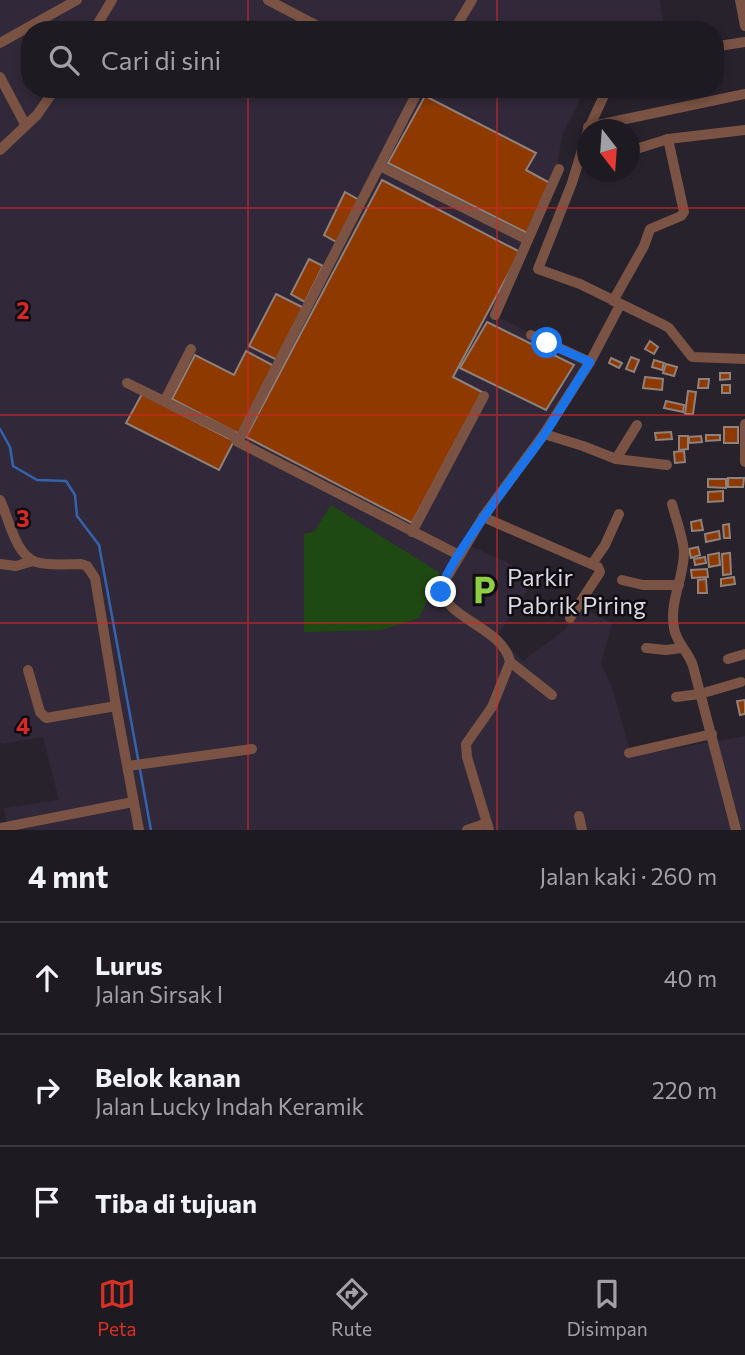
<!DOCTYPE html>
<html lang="id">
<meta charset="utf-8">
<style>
body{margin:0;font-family:Commissioner,sans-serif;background:#26232a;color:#f1f3f6}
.compass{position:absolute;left:577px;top:119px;width:63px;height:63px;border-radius:50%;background:#1e1a22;box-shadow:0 4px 10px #0003;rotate:163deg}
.stop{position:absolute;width:21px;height:21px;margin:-16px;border:5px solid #1a73e8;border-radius:50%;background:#fff}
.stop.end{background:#1a73e8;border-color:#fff;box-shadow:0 2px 7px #0008}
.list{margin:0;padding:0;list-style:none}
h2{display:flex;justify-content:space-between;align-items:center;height:91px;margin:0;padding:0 28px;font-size:30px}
h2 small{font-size:23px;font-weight:400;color:#a1a1a5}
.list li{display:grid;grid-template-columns:46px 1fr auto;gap:21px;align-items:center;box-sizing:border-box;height:112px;padding:0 28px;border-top:2px solid #3c3840}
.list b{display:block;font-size:26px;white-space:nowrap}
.list p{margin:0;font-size:23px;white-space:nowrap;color:#a1a1a5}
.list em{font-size:23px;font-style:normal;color:#a1a1a5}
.icon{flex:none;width:38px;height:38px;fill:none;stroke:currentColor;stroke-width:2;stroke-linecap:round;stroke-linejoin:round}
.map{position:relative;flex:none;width:745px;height:830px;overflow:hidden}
.search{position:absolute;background:#1e1a22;box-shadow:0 4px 10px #0003;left:21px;right:21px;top:21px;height:77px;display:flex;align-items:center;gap:18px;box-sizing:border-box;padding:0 24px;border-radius:28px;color:#a1a1a5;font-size:26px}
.sheet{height:427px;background:#1e1a22}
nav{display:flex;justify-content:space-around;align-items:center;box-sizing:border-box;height:98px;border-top:2px solid #3c3840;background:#1e1a22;font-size:19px;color:#a1a1a5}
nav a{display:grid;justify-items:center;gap:4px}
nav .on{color:#d93025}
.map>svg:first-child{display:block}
.built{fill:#312939}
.green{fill:#1f4912}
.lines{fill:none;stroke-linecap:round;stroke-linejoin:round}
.stream{stroke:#3463ad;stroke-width:2.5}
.building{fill:#8d3900;stroke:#90817a;stroke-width:2}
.minor{stroke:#7a5344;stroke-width:10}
.route{stroke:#1a73e8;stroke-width:9}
.grid{fill:none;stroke:#d62828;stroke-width:2;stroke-opacity:0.55}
.labels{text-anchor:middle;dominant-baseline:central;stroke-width:5;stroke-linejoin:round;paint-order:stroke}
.poi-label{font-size:24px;fill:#dcd8df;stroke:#100d12;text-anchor:start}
.grid-label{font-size:23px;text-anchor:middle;font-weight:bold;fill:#d62828;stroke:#100d12;stroke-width:5;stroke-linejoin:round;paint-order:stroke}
</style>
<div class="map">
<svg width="745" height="830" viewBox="0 0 745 830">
<rect width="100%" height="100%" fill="#28222d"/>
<polygon class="built" points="0,0 660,0 663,21 628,30 30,30 30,89 586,89 562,135 555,180 492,314 587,362 538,439 464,543 537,576 497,636 523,661 566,629 577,605 612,623 601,663 613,690 631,756 745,736 745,830 8,830 4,808 59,800 43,737 1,744 0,741"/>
<polygon class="green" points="331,505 440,573 419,618 381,630 304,632 304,534 315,531"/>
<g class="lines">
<polyline class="stream" points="0,429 10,447 13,466 37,480 66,481 75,495 77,516 99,545 151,830"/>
</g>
<g class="building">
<polygon points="425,96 536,153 526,170 550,183 527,233 388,163"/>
<polygon points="382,180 520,252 453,377 482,392 412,523 246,437"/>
<polygon points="345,192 361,201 338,243 324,235"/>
<polygon points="309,259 323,266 305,302 291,294"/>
<polygon points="276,294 304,308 277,360 249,346"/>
<polygon points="487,322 574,365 546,410 460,368"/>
<polygon points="650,341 658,347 654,354 645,349"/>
<polygon points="246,351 274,366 239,434 172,399 195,355 234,375"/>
<polygon points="631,357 639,360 634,372 626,369"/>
<polygon points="611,358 622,363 619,368 609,363"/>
<polygon points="654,360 664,363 662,370 652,367"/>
<polygon points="666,364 677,367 674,376 663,373"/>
<polygon points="720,373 730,373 730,379 720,380"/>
<polygon points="645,377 663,379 662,390 643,388"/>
<polygon points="699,379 709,379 708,388 698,388"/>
<rect x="722" y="385" width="8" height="8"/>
<polygon points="688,391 696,392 693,414 685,414"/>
<polygon points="142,394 234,441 219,470 126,423"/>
<polygon points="666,401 684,405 683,412 664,408"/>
<rect x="724" y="427" width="14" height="16"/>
<polygon points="671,432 672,439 656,440 655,433"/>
<polygon points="706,435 720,435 720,440 706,441"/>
<polygon points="679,436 688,436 688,449 679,450"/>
<polygon points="701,436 702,442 689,443 689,437"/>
<polygon points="684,451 685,462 675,463 674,452"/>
<polygon points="728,478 744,478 743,487 728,487"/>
<polygon points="708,479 726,479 726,488 708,487"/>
<polygon points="723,491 723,501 708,502 708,492"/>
<polygon points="701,520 703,530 692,531 691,522"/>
<polygon points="729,524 730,538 724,538 723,525"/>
<polygon points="719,531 720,539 706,542 705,534"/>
<polygon points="698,547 700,555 691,558 689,549"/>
<polygon points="719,553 720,565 709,567 708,555"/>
<polygon points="730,553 731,574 723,575 722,554"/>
<polygon points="705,557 706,563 695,565 694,559"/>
<polygon points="707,569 708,577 692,578 691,570"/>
<polygon points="734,577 735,584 721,586 721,579"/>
<polygon points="706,579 707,593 698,593 698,580"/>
<polygon points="745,700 745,714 740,715 737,701"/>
</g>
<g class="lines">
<g class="minor">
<polyline points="268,0 325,30"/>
<polyline points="740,0 745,26"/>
<polyline points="94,30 112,0"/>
<polyline points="454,30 472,0"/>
<polyline points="0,43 77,0"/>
<polyline points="719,46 745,42"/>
<polyline points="0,77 25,124"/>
<polyline points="588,127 745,94"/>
<polyline points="588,130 572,183 538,269 580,284 664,325 669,328 692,357 745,359"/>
<polyline points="588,130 607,89"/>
<polyline points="0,150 37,115 55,89"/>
<polyline points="630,151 668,139 745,130"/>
<polyline points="380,166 528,240"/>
<polyline points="613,301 644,246 650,229 681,216 684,212 668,139"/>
<polyline points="495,315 559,169"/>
<polyline points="531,335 590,362"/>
<polyline points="127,383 231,434 238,442 459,555"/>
<polyline points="165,400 191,349"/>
<polyline points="745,424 745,462"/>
<polyline points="544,434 583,446 616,459 667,465"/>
<polyline points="238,442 419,89"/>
<polyline points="616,459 637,425"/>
<path d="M0,500C9,518 15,555 36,562C50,566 67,564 81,564L87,566L95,578L116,706L139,830"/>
<path d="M672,504C676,519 683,537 684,552C684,578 669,602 674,628C676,643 689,652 693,666L736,830"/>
<polyline points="483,517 598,567 600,572 570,618"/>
<polyline points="412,532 484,396"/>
<polyline points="0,564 16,566 33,561"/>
<polyline points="592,564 605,545 619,514"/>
<polyline points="622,580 643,585 679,585"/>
<polyline points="646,648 666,650 682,648"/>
<polyline points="728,659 745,654"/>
<polyline points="510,662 552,695"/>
<polyline points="28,670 40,712 46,718 116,706"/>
<polyline points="676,697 700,694 741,682"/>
<polyline points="629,753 712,734"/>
<polyline points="128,766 252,749"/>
<polyline points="579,816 582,830"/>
<polyline points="0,828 133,802"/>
<polyline points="467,830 487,823"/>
<path d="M489,830L467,757L466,744L492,707L510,662C503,627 444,619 441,587L483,517L544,434L590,362L620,305"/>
</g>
</g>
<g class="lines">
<path class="route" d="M441,592C441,568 526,461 544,435C560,411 574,386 590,362L547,343"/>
</g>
<path class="grid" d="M248,0V30M497,0V30M248,89V830M497,89V830M0,208H745M0,415H745M0,623H745"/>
<defs>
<g id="parking-bare" transform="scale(2.415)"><path d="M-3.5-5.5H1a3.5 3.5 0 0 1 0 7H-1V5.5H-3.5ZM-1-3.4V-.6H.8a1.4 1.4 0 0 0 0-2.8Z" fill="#8dce44" stroke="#100d12" stroke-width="2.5" paint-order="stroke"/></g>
</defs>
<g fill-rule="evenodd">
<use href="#parking-bare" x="484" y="590"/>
</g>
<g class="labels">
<g class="poi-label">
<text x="507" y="576">Parkir<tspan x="507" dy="28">Pabrik Piring</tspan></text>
</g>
</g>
<g class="grid-label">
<text x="23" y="319">2</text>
<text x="23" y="527">3</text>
<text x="23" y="734">4</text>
</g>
</svg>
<svg class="compass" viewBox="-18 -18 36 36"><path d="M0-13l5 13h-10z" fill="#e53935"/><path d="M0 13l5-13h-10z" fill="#a1a1a5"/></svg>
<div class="stop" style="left:547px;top:343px"></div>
<div class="stop end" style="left:441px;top:592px"></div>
<div class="search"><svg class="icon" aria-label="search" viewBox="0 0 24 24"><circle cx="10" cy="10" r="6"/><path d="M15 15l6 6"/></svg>Cari di sini</div>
</div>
<section class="sheet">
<h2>4 mnt<small>Jalan kaki · 260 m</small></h2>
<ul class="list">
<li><svg class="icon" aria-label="ahead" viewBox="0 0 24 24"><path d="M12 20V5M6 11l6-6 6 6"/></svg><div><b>Lurus</b><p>Jalan Sirsak I</p></div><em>40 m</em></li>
<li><svg class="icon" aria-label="right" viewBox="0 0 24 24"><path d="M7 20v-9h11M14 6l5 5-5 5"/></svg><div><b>Belok kanan</b><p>Jalan Lucky Indah Keramik</p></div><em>220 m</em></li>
<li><svg class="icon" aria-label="arrive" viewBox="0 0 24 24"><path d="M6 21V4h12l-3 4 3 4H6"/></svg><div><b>Tiba di tujuan</b></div></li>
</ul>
</section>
<nav>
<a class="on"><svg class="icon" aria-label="map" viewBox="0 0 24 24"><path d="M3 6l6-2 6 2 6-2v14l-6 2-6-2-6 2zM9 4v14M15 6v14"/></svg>Peta</a>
<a><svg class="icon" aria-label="directions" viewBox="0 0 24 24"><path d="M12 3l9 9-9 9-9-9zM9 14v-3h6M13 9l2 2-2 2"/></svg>Rute</a>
<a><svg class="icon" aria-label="saved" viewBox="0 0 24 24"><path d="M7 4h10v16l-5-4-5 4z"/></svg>Disimpan</a>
</nav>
